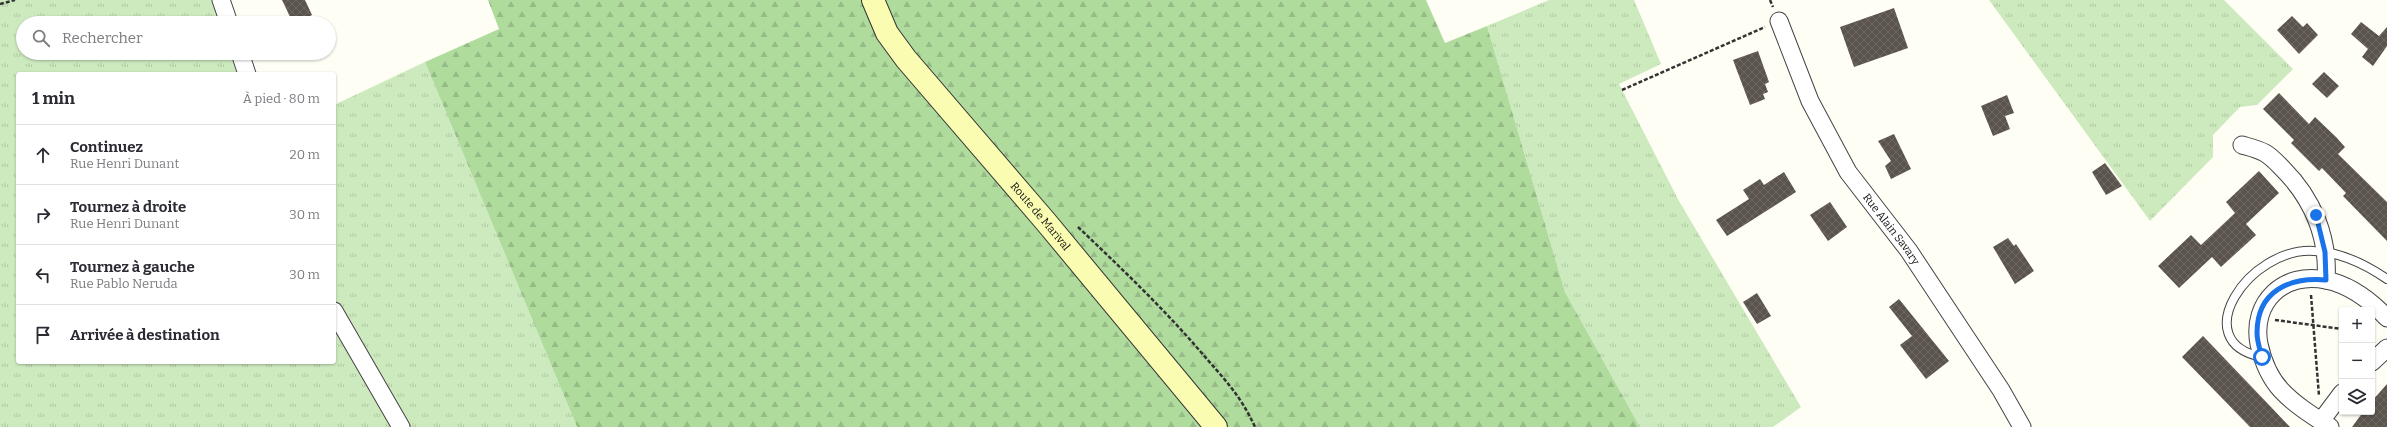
<!DOCTYPE html>
<html lang="fr">
<meta charset="utf-8">
<style>
body{margin:0;font-family:Bitter,serif;background:#f7f7f7;color:#2b2b33}
.controls{position:absolute;right:12px;bottom:12px;display:grid;overflow:hidden;border-radius:4px;box-shadow:0 1px 3px #0004}
.controls button{width:36px;height:36px;display:grid;place-items:center;padding:0;border:0;border-bottom:1px solid #e1e1e2;background:#fff;color:#2b2b33;font:20px sans-serif}
.stop{position:absolute;width:12px;height:12px;margin:-9px;border:3px solid #1a73e8;border-radius:50%;background:#fff}
.stop.end{background:#1a73e8;border-color:#fff;box-shadow:0 1px 4px #0008}
.list{margin:0;padding:0;list-style:none}
h2{display:flex;justify-content:space-between;align-items:center;height:52px;margin:0;padding:0 16px;font-size:17px}
h2 small{font-size:13px;font-weight:400;color:#7c7c81}
.list li{display:grid;grid-template-columns:26px 1fr auto;gap:12px;align-items:center;box-sizing:border-box;height:60px;padding:0 16px;border-top:1px solid #e1e1e2}
.list b{display:block;font-size:15px;white-space:nowrap}
.list p{margin:0;font-size:13px;white-space:nowrap;color:#7c7c81}
.list em{font-size:13px;font-style:normal;color:#7c7c81}
.icon{flex:none;width:22px;height:22px;fill:none;stroke:currentColor;stroke-width:2;stroke-linecap:round;stroke-linejoin:round}
.map{position:relative;flex:none;width:2387px;height:427px;overflow:hidden}
.search{position:absolute;background:#fff;box-shadow:0 1px 3px #0004;left:16px;top:16px;width:320px;height:44px;display:flex;align-items:center;gap:10px;box-sizing:border-box;padding:0 14px;border-radius:22px;color:#7c7c81;font-size:15px}
.panel{position:absolute;background:#fff;box-shadow:0 1px 3px #0004;left:16px;top:72px;width:320px;height:292px;border-radius:4px}
.map>svg:first-child{display:block}
.grass{fill:url(#grass-tufts)}
.forest{fill:url(#forest-firs)}
.building{fill:url(#building-cross-hatch)}
.lines{fill:none;stroke-linecap:round;stroke-linejoin:round}
.service-casing{stroke:#444;stroke-width:10}
.minor-casing{stroke:#444;stroke-width:19}
.secondary-casing{stroke:#333;stroke-width:24}
.path{stroke:#333;stroke-width:2.5;stroke-dasharray:4 2;stroke-linecap:butt}
.service{stroke:#fff;stroke-width:8}
.minor{stroke:#fff;stroke-width:17}
.secondary{stroke:#fafdb1;stroke-width:22}
.route{stroke:#1a73e8;stroke-width:5}
.labels{text-anchor:middle;dominant-baseline:central;stroke-width:4;stroke-linejoin:round;paint-order:stroke}
.street-label{font-size:11px;fill:#111;stroke:#fff}
</style>
<div class="map">
<svg width="2387" height="427" viewBox="0 0 2387 427">
<defs>
<pattern id="grass-tufts" width="24" height="20" patternUnits="userSpaceOnUse"><rect width="24" height="20" fill="#cdeabe"/><path d="M3 7l-1-3M5 7V3M7 7l1-3M15 17l-1-3M17 17v-4M19 17l1-3" fill="none" stroke="#afc8a2"/></pattern>
<pattern id="forest-firs" width="22" height="20" patternUnits="userSpaceOnUse"><rect width="22" height="20" fill="#afdb9d"/><path d="M5 1l3.5 6h-7zM16 11l3.5 6h-7z" fill="#96bb86"/></pattern>
<pattern id="building-cross-hatch" width="8" height="8" patternUnits="userSpaceOnUse"><rect width="8" height="8" fill="#5a544d"/><path d="M0 0l8 8M0 8l8-8" fill="none" stroke="#6d6862"/></pattern>
</defs>
<rect width="100%" height="100%" fill="#fffef5"/>
<g class="grass">
<polygon points="0,0 215,0 221,23 23,23 23,53 230,53 237,74 18,74 18,362 334,362 334,105 425,62 577,427 0,427"/>
<polygon points="1549,0 1634,0 1661,64 1619,84 1679,201 1801,407 1773,427 1640,427 1565,292 1487,26"/>
<polygon points="1989,0 2224,0 2293,69 2257,105 2240,107 2213,135 2213,157 2150,221"/>
</g>
<polygon class="forest" points="488,0 1426,0 1445,43 1487,26 1565,292 1640,427 577,427 425,62 499,29"/>
<g class="building">
<polygon points="282,0 305,0 312,15 298,23 293,23"/>
<polygon points="1894,8 1908,48 1854,67 1840,27"/>
<polygon points="2292,16 2303,27 2307,23 2318,35 2299,54 2277,30"/>
<polygon points="2361,22 2379,36 2387,27 2387,46 2373,66 2362,57 2368,49 2351,34"/>
<polygon points="1758,51 1769,82 1765,84 1768,92 1763,94 1765,99 1750,105 1733,60"/>
<polygon points="2324,72 2339,86 2327,98 2312,84"/>
<polygon points="2279,93 2309,124 2315,117 2336,137 2345,147 2338,154 2387,202 2387,241 2343,196 2346,193 2322,168 2319,171 2291,143 2294,140 2263,109"/>
<polygon points="2007,95 2014,113 2005,116 2010,129 1993,136 1981,106"/>
<polygon points="1894,134 1911,169 1891,179 1885,166 1891,161 1878,141"/>
<polygon points="2105,163 2122,186 2106,195 2092,172"/>
<polygon points="2259,171 2279,193 2246,224 2256,235 2221,267 2212,257 2179,288 2158,266 2191,235 2201,245 2235,213 2226,202"/>
<polygon points="1784,172 1796,192 1727,236 1716,220 1749,199 1743,190 1760,179 1764,185"/>
<polygon points="1830,202 1847,227 1828,241 1810,215"/>
<polygon points="2008,238 2014,246 2016,244 2034,271 2015,284 1993,247"/>
<polygon points="1757,293 1771,316 1757,324 1743,302"/>
<polygon points="1899,299 1949,361 1926,379 1900,345 1912,336 1889,307"/>
<polygon points="2203,336 2271,407 2290,427 2250,427 2182,357"/>
<polygon points="2387,384 2387,427 2352,427 2363,412 2372,412 2372,401"/>
</g>
<g class="lines">
<g class="service-casing">
<path id="service" d="M2262,357C2185,342 2249,247 2314,251C2341,252 2365,264 2387,279"/>
</g>
<g class="minor-casing">
<g id="minor">
<polyline points="221,0 229,23"/>
<path id="s1" d="M1779,21L1810,101L1848,172L1909,251L2001,390L2022,427"/>
<polyline points="240,53 247,74"/>
<path d="M2242,145C2249,147 2258,149 2265,153C2272,157 2278,164 2283,169C2313,199 2329,238 2326,280"/>
<polyline points="334,311 401,427"/>
<polyline points="2372,362 2387,348"/>
<polyline points="2321,421 2342,393"/>
<path d="M2330,427C2313,416 2295,405 2281,390C2269,377 2263,362 2259,344C2251,302 2284,271 2326,280C2350,285 2370,300 2387,318"/>
</g>
</g>
<g class="secondary-casing">
<g id="secondary">
<path id="s2" d="M873,0L887,33L906,59L1046,222L1216,427"/>
</g>
</g>
<g class="path">
<polyline points="1770,0 1773,7"/>
<polyline points="0,4 15,0"/>
<polyline points="1622,90 1765,27"/>
<path d="M1078,227C1120,267 1162,307 1200,351C1223,378 1240,394 1255,427"/>
<polyline points="2311,295 2319,396"/>
<polyline points="2275,320 2342,329"/>
</g>
<use href="#service" class="service"/>
<use href="#minor" class="minor"/>
<use href="#secondary" class="secondary"/>
</g>
<g class="lines">
<path class="route" d="M2262,357C2260,350 2257,341 2257,333C2257,291 2289,277 2326,280L2325,252L2316,215"/>
</g>
<g class="labels">
<g class="street-label">
<text stroke="none"><textPath href="#s2" startOffset="275">Route de Marival</textPath></text>
<text stroke="none"><textPath href="#s1" startOffset="238">Rue Alain Savary</textPath></text>
</g>
</g>
</svg>
<div class="controls">
<button>+</button>
<button>−</button>
<button><svg class="icon" aria-label="layers" viewBox="0 0 24 24"><path d="M12 4l9 5-9 5-9-5zM3 14l9 5 9-5"/></svg></button>
</div>
<div class="stop" style="left:2262px;top:357px"></div>
<div class="stop end" style="left:2316px;top:215px"></div>
<div class="search"><svg class="icon" aria-label="search" viewBox="0 0 24 24"><circle cx="10" cy="10" r="6"/><path d="M15 15l6 6"/></svg>Rechercher</div>
<section class="panel">
<h2>1 min<small>À pied · 80 m</small></h2>
<ul class="list">
<li><svg class="icon" aria-label="ahead" viewBox="0 0 24 24"><path d="M12 20V5M6 11l6-6 6 6"/></svg><div><b>Continuez</b><p>Rue Henri Dunant</p></div><em>20 m</em></li>
<li><svg class="icon" aria-label="right" viewBox="0 0 24 24"><path d="M7 20v-9h11M14 6l5 5-5 5"/></svg><div><b>Tournez à droite</b><p>Rue Henri Dunant</p></div><em>30 m</em></li>
<li><svg class="icon" aria-label="left" viewBox="0 0 24 24"><path d="M17 20v-9H6M10 6l-5 5 5 5"/></svg><div><b>Tournez à gauche</b><p>Rue Pablo Neruda</p></div><em>30 m</em></li>
<li><svg class="icon" aria-label="arrive" viewBox="0 0 24 24"><path d="M6 21V4h12l-3 4 3 4H6"/></svg><div><b>Arrivée à destination</b></div></li>
</ul>
</section>
</div>
